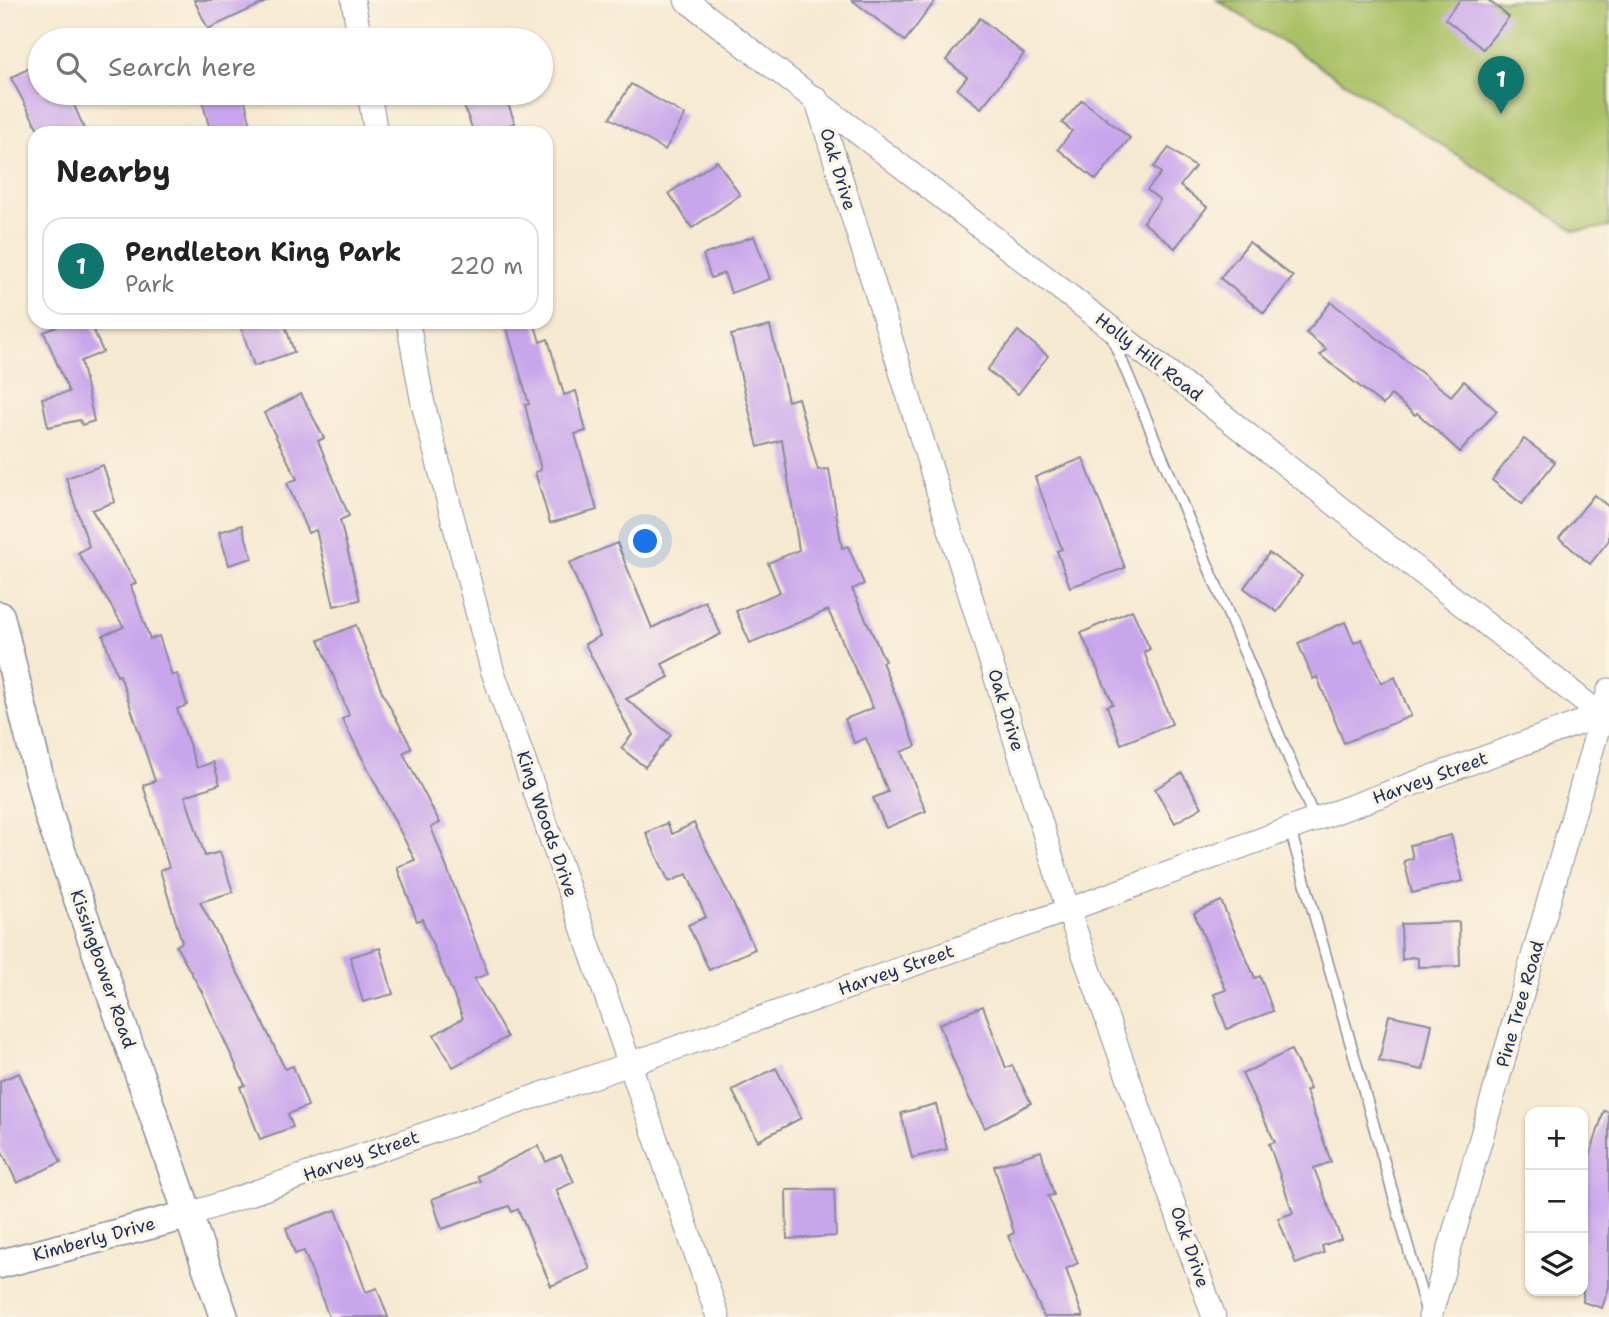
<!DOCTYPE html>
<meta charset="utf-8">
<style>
body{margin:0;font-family:"Shantell Sans",sans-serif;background:#f2f2f2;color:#222}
.controls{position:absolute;right:21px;bottom:21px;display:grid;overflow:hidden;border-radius:14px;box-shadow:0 2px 5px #0004}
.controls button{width:63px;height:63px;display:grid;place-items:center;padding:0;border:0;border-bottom:2px solid #e0e0e0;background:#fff;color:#222;font:35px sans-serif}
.you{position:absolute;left:646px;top:542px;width:24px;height:24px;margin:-18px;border:5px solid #fff;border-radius:50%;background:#1a73e8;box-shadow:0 0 0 10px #1a73e833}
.badge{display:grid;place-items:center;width:46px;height:46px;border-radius:50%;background:#0f766e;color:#fff;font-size:23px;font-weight:700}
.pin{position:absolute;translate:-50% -58px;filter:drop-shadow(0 2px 4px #0008)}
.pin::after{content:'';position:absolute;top:37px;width:24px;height:21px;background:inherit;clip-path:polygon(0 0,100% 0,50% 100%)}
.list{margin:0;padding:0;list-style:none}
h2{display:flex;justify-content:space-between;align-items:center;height:91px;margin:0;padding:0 28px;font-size:30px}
h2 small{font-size:23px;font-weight:400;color:#767676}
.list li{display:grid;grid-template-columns:46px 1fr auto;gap:21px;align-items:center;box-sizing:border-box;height:98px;margin:0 14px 14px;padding:0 14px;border:2px solid #e0e0e0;border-radius:21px}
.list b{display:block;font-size:26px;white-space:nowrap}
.list p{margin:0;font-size:23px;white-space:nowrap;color:#767676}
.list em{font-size:23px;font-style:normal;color:#767676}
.icon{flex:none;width:38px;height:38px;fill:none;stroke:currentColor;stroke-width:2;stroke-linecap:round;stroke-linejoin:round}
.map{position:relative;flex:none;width:1609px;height:1317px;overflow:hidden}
.search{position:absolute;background:#fff;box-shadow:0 2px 5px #0004;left:28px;top:28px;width:525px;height:77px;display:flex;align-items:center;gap:18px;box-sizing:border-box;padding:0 24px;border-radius:38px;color:#767676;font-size:26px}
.panel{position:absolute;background:#fff;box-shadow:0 2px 5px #0004;left:28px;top:126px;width:525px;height:203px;border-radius:21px}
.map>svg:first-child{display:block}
.green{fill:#abc166;stroke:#637862;stroke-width:2}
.building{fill:#c9a6ec}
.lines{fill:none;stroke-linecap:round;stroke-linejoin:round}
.service-casing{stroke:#888c98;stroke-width:13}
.minor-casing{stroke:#888c98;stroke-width:25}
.tertiary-casing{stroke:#888c98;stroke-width:31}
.service{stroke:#fff;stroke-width:10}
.minor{stroke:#fff;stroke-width:23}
.tertiary{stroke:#fff;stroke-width:28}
.labels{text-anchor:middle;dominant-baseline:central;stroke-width:7;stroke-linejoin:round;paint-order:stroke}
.street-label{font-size:18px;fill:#1b2f5e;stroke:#fcf5e5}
</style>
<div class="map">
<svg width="1609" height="1317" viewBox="0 0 1609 1317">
<rect width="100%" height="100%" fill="#fcf5e5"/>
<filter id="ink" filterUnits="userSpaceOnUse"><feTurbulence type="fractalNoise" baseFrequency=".0143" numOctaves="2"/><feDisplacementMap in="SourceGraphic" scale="14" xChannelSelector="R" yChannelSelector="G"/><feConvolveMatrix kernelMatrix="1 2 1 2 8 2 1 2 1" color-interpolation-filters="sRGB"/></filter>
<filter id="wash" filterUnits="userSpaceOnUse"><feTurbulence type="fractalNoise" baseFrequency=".00686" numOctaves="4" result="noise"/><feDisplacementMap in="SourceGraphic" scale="28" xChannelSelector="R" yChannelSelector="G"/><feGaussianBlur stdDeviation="1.57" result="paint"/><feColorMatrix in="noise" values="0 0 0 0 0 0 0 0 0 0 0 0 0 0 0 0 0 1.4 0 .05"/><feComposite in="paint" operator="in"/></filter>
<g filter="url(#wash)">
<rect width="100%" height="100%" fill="#f6e9d1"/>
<polygon class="green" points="1217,0 1609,0 1609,227 1575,231"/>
<g id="blocks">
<g class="building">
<polygon points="194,0 270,0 208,29"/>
<polygon points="852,0 936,0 905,41"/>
<polygon points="1460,0 1488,0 1509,17 1483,49 1445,19"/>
<polygon points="980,18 1024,54 981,108 957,89 967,77 946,60"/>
<polygon points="40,62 40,93 69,93 86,133 40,133 11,78"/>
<polygon points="631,84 685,115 665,150 610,118"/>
<polygon points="200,93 243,93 253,133 211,133"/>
<polygon points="459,93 504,93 515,123 487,133 474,133"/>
<polygon points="1082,100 1130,138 1096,180 1058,149 1072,131 1062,123"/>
<polygon points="1169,148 1195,167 1180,186 1207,207 1175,248 1143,222 1160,200 1147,190 1161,173 1154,167"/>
<polygon points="717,161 740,195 692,228 669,193"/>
<polygon points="754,236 770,279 731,293 724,273 711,278 703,255"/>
<polygon points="1249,242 1293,277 1264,313 1220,278"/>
<polygon points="1331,302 1451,396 1464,381 1497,411 1460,452 1417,413 1415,415 1391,395 1383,405 1320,355 1326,349 1306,333"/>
<polygon points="68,322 90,322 103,352 81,361 94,421 82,425 80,420 48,427 42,398 69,392 44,332"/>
<polygon points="255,322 284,322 294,352 254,366 241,327"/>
<polygon points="505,322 534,322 540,342 548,339 564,395 576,391 586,431 575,434 597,510 550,523 535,472 541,470 525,405 529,404"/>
<polygon points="770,326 788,401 798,398 818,470 829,469 842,548 848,546 864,584 852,589 885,661 882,662 916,746 901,752 926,811 886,828 873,798 888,792 866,738 854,743 845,719 873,708 828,610 750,643 736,611 780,592 768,563 799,550 782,440 758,447 731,335"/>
<polygon points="1018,331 1048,356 1018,394 987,370"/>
<polygon points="301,394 324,438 318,441 349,516 340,520 360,600 334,606 316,530 308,533 287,483 297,479 264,413"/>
<polygon points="1524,439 1555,462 1522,504 1492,480"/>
<polygon points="1083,458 1125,568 1070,587 1057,551 1062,549 1035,477"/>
<polygon points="103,465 115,502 92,510 136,583 131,586 150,639 159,636 172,676 177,674 187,705 177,709 197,768 213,762 220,784 185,796 205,856 220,852 233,892 200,902 251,998 285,1069 293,1066 308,1106 288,1114 293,1127 260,1139 240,1087 245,1085 202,992 176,946 182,942 160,870 169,867 143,785 155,781 120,675 117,676 103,635 124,627 78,553 89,546 66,478"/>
<polygon points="1594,495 1609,507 1609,540 1590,564 1559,538"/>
<polygon points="242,525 252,558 229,565 219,532"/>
<polygon points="617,543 652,628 705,601 721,634 662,664 669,677 626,699 671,735 645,767 621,748 632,735 585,644 600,636 569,563"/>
<polygon points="1269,553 1302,576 1277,612 1244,588"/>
<polygon points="1132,610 1150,649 1144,652 1172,724 1121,744 1107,706 1113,704 1081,633"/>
<polygon points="1345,622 1354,643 1362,639 1381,683 1395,677 1411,716 1344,743 1317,677 1313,679 1298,643"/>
<polygon points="356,625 383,694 412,748 403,753 440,823 431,827 488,974 474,979 507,1037 453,1067 434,1035 463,1018 422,919 417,921 397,867 415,860 342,719 349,715 319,640"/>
<polygon points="1182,773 1202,807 1175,823 1155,789"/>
<polygon points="667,823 672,834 694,823 755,949 709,970 688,925 706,917 687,874 669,882 646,833"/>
<polygon points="1451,835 1463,881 1412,893 1404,861 1413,858 1410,845"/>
<polygon points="1221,901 1255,978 1260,976 1273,1011 1227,1029 1214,994 1226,990 1194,913"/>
<polygon points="1459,922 1460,966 1418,967 1418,958 1411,957 1402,960 1401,924"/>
<polygon points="380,948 393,994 363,1002 350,957"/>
<polygon points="983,1006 1006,1068 1012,1065 1031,1103 985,1128 966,1092 939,1024"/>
<polygon points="1389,1015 1432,1024 1423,1070 1379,1061"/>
<polygon points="1291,1050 1310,1089 1306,1091 1331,1162 1314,1168 1341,1239 1322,1246 1324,1253 1296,1264 1278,1218 1293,1213 1269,1144 1275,1142 1242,1074"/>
<polygon points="776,1068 801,1118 758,1141 732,1090"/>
<polygon points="19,1073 61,1162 17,1183 0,1147 0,1081"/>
<polygon points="936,1104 947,1149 912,1158 901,1113"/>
<polygon points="1604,1111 1609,1112 1609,1287 1602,1308 1583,1302 1583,1178"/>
<polygon points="538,1146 546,1162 561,1155 574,1182 556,1190 590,1269 551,1286 518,1209 512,1212 509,1206 442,1229 432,1199 480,1181 477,1176"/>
<polygon points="1041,1151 1054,1195 1048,1196 1078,1263 1066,1269 1083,1317 1044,1317 1008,1236 1014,1233 994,1166"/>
<polygon points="834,1189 836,1236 787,1239 786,1190"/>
<polygon points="336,1210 366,1292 377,1288 388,1317 329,1317 304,1251 295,1254 286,1228"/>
</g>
</g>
</g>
<g filter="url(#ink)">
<use href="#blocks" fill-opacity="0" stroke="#888c98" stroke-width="2"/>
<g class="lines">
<g class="service-casing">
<g id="service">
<polyline points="1111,335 1315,820"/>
<polyline points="1290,829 1427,1314"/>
</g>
</g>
<g class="minor-casing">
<g id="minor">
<polyline points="353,0 360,40"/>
<polyline points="686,0 1185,385 1601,715 1609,716"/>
<polyline points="369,93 376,133"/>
<polyline points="816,98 1068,910 1214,1317"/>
<polyline points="408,322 423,404 492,669 718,1317"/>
<polyline points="188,1215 630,1064 1068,910 1601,715"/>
<polyline points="1430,1317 1609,690"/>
</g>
</g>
<g class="tertiary-casing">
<g id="tertiary">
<polyline points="0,616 48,813 224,1317"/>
<polyline points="0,1264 188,1215"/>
</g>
</g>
<use href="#service" class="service"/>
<use href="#minor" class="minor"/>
<use href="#tertiary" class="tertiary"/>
</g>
</g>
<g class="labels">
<g class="street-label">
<text transform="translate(838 169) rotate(73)">Oak Drive</text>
<text transform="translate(1149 357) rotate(38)">Holly Hill Road</text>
<text transform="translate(1006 710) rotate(73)">Oak Drive</text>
<text transform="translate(1430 778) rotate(-20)">Harvey Street</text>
<text transform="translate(547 824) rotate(71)">King Woods Drive</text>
<text transform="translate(103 969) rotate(71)">Kissingbower Road</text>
<text transform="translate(896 970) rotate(-19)">Harvey Street</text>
<text transform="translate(1520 1004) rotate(-74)">Pine Tree Road</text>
<text transform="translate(361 1156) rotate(-19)">Harvey Street</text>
<text transform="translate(94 1239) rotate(-15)">Kimberly Drive</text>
<text transform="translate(1190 1247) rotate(71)">Oak Drive</text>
</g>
</g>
</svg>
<div class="controls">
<button>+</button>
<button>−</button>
<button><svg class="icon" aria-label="layers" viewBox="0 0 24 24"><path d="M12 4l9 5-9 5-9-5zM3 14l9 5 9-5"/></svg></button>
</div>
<div class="you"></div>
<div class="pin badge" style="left:1501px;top:114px">1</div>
<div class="search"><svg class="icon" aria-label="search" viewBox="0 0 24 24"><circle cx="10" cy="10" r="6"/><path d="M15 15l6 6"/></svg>Search here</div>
<section class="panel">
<h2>Nearby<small></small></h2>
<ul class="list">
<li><span class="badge">1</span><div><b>Pendleton King Park</b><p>Park</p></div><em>220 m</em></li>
</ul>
</section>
</div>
